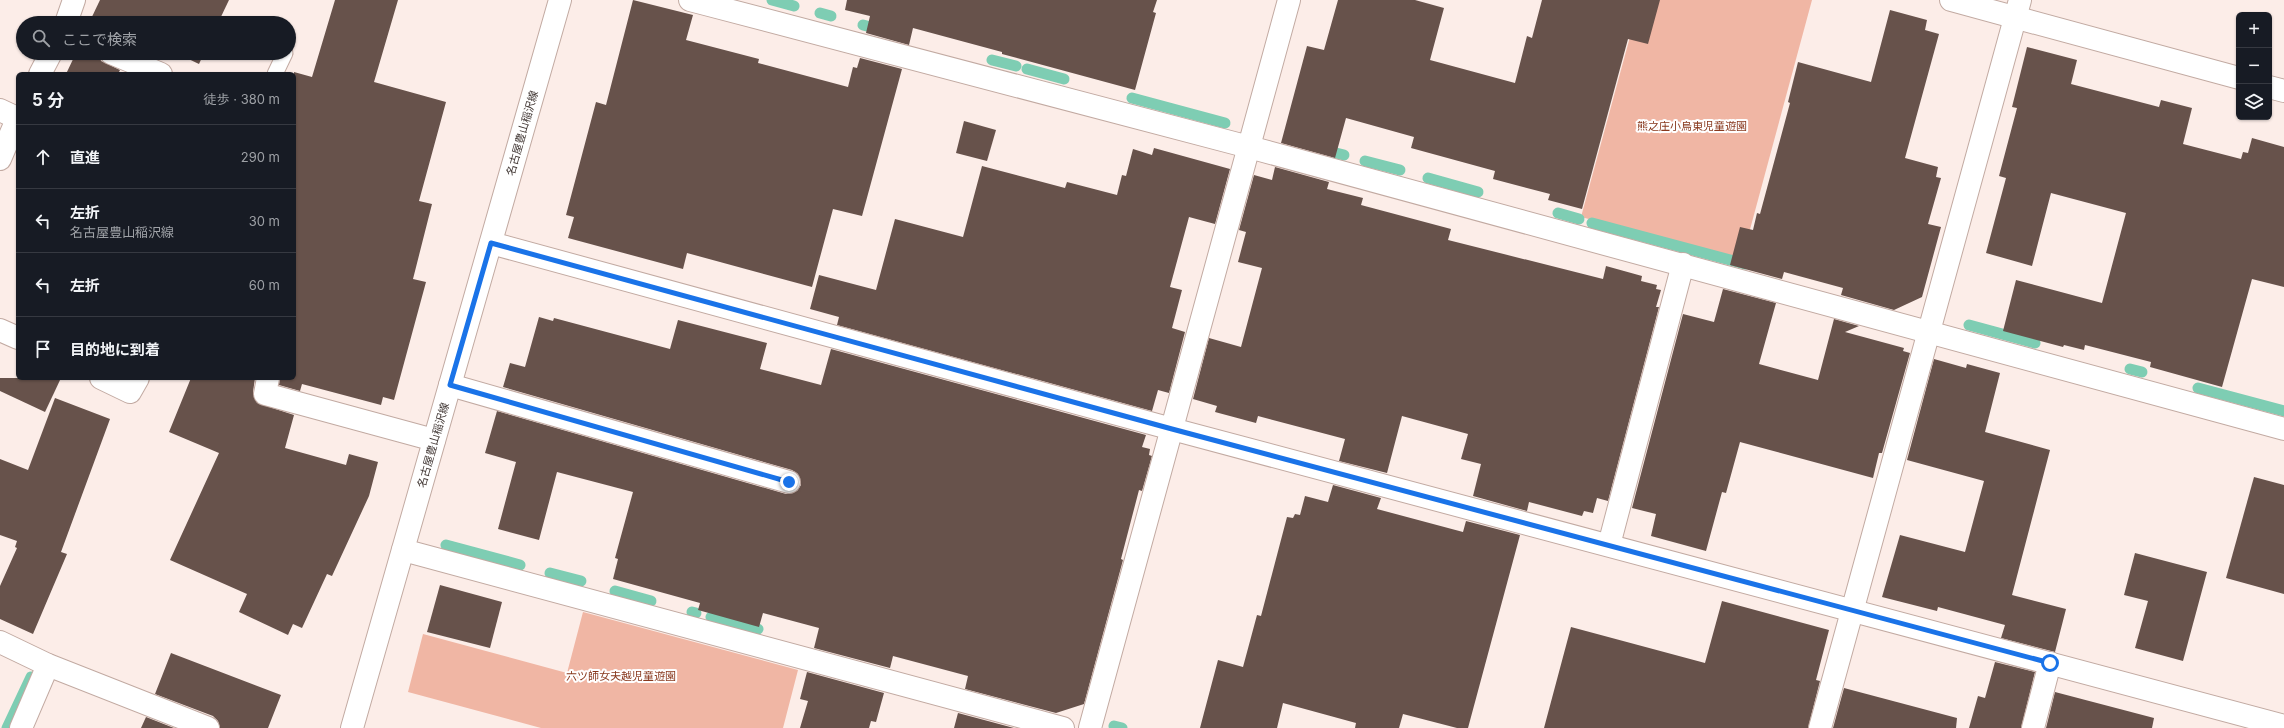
<!DOCTYPE html>
<html lang="ja">
<meta charset="utf-8">
<style>
body{margin:0;font-family:Inter,"Noto Sans JP",sans-serif;background:#242831;color:#f1f3f6}
.controls{position:absolute;right:12px;top:12px;display:grid;overflow:hidden;border-radius:6px;box-shadow:0 1px 3px #0004}
.controls button{width:36px;height:36px;display:grid;place-items:center;padding:0;border:0;border-bottom:1px solid #363941;background:#171b24;color:#f1f3f6;font:20px sans-serif}
.stop{position:absolute;width:12px;height:12px;margin:-9px;border:3px solid #1a73e8;border-radius:50%;background:#fff}
.stop.end{background:#1a73e8;border-color:#fff;box-shadow:0 1px 4px #0008}
.list{margin:0;padding:0;list-style:none}
h2{display:flex;justify-content:space-between;align-items:center;height:52px;margin:0;padding:0 16px;font-size:17px}
h2 small{font-size:13px;font-weight:400;color:#9ea1a6}
.list li{display:grid;grid-template-columns:26px 1fr auto;gap:12px;align-items:center;box-sizing:border-box;height:64px;padding:0 16px;border-top:1px solid #363941}
.list b{display:block;font-size:15px;white-space:nowrap}
.list p{margin:0;font-size:13px;white-space:nowrap;color:#9ea1a6}
.list em{font-size:13px;font-style:normal;color:#9ea1a6}
.icon{flex:none;width:22px;height:22px;fill:none;stroke:currentColor;stroke-width:2;stroke-linecap:round;stroke-linejoin:round}
.map{position:relative;flex:none;width:2284px;height:728px;overflow:hidden}
.search{position:absolute;background:#171b24;box-shadow:0 1px 3px #0004;left:16px;top:16px;width:280px;height:44px;display:flex;align-items:center;gap:10px;box-sizing:border-box;padding:0 14px;border-radius:22px;color:#9ea1a6;font-size:15px}
.panel{position:absolute;background:#171b24;box-shadow:0 1px 3px #0004;left:16px;top:72px;width:280px;height:308px;border-radius:6px}
.map>svg:first-child{display:block}
.green{fill:#f0b6a4}
.lines{fill:none;stroke-linecap:round;stroke-linejoin:round}
.stream{stroke:#7ecdb3;stroke-width:11}
.building{fill:#67524b}
.service-casing{stroke:#c2aaa2;stroke-width:17}
.minor-casing{stroke:#c2aaa2;stroke-width:24}
.secondary-casing{stroke:#c2aaa2;stroke-width:24}
.service{stroke:#fff;stroke-width:15}
.minor{stroke:#fff;stroke-width:22}
.secondary{stroke:#fff;stroke-width:22}
.route{stroke:#1a73e8;stroke-width:5}
.labels{text-anchor:middle;dominant-baseline:central;stroke-width:4;stroke-linejoin:round;paint-order:stroke}
.park-label{font-size:11px;fill:#88381d;stroke:#fff}
.street-label{font-size:11px;fill:#433936;stroke:#fff}
</style>
<div class="map">
<svg width="2284" height="728" viewBox="0 0 2284 728">
<rect width="100%" height="100%" fill="#fcede8"/>
<g class="green">
<polygon points="1640,0 1812,0 1742,259 1581,217"/>
<polygon points="583,612 798,670 783,728 541,728 408,692 423,634 567,673"/>
</g>
<g class="lines">
<g class="stream">
<polyline points="772,0 794,6"/>
<polyline points="820,13 831,16"/>
<polyline points="863,25 882,30"/>
<polyline points="992,60 1016,66"/>
<polyline points="1027,69 1064,79"/>
<polyline points="1132,98 1225,123"/>
<polyline points="1336,153 1344,155"/>
<polyline points="1365,161 1400,170"/>
<polyline points="1428,178 1478,192"/>
<polyline points="1558,213 1579,219"/>
<polyline points="1592,223 1745,264"/>
<polyline points="1969,325 2035,343"/>
<polyline points="2130,369 2142,372"/>
<polyline points="2198,388 2284,411"/>
<polyline points="446,545 520,565"/>
<polyline points="550,573 581,581"/>
<polyline points="615,591 651,601"/>
<polyline points="692,612 696,613"/>
<polyline points="711,617 758,629"/>
<polyline points="1114,726 1122,728"/>
<polyline points="7,728 31,677"/>
</g>
</g>
<g class="building">
<polygon points="100,0 229,0 218,23 89,23"/>
<polygon points="335,0 398,0 374,82 446,102 419,201 432,204 413,279 426,282 394,400 383,397 381,405 302,384 300,391 279,385 280,378 294,378 294,72 312,77"/>
<polygon points="633,0 693,15 686,40 759,59 758,63 848,87 853,67 857,68 860,58 902,69 862,216 833,209 812,287 687,253 683,269 568,238 574,217 566,215 596,102 606,105"/>
<polygon points="847,0 1157,0 1153,12 1156,13 1135,90 1002,54 1002,52 913,28 909,45 866,33 870,16 845,10"/>
<polygon points="1338,0 1415,0 1444,8 1430,60 1515,83 1527,36 1532,38 1542,0 1660,0 1648,44 1628,39 1582,209 1548,200 1550,194 1493,179 1495,171 1411,148 1414,137 1346,118 1335,158 1281,143 1307,46 1324,50"/>
<polygon points="1890,10 1927,20 1925,30 1939,34 1905,158 1938,167 1936,177 1941,178 1928,224 1941,227 1922,297 1894,310 1841,295 1843,288 1784,272 1782,279 1730,265 1740,227 1753,230 1757,213 1760,214 1790,103 1788,102 1798,62 1871,82"/>
<polygon points="2027,47 2077,60 2071,84 2159,107 2161,100 2192,108 2183,144 2241,159 2243,152 2248,153 2252,138 2284,147 2284,287 2252,279 2222,387 2150,367 2151,362 2085,345 2084,350 2064,345 2063,347 2003,331 2016,280 2102,303 2126,213 2051,193 2032,266 1986,253 2006,178 1999,176 2017,108 2012,107"/>
<polygon points="76,53 99,53 101,61 120,70 118,74 66,74"/>
<polygon points="176,53 204,53 199,64"/>
<polygon points="964,121 996,130 987,161 956,153"/>
<polygon points="1154,148 1230,169 1215,224 1189,217 1170,287 1182,290 1172,328 1185,332 1169,393 1158,390 1152,411 837,325 839,317 810,309 819,275 876,290 895,219 963,237 982,166 1065,188 1067,182 1117,195 1122,175 1126,176 1133,149 1152,155"/>
<polygon points="1275,167 1329,182 1327,189 1363,198 1361,205 1451,229 1448,240 1603,279 1606,266 1642,276 1641,281 1657,285 1656,289 1661,290 1656,307 1659,307 1608,501 1597,498 1593,513 1584,511 1582,516 1529,502 1527,511 1473,496 1481,464 1461,459 1468,434 1402,416 1387,473 1339,461 1345,439 1258,416 1256,423 1215,412 1217,406 1193,399 1209,338 1241,347 1262,268 1238,262 1246,232 1239,230 1254,175 1272,180"/>
<polygon points="1723,289 1776,303 1759,364 1818,380 1834,319 1859,326 1845,332 1904,348 1903,351 1910,353 1882,453 1879,453 1873,478 1740,442 1726,493 1722,492 1706,551 1651,536 1656,514 1632,508 1683,314 1714,322"/>
<polygon points="539,317 553,321 554,318 670,349 678,320 767,343 760,369 821,385 831,349 1146,435 1142,447 1150,449 1149,455 1152,456 1142,491 1139,490 1121,559 1123,560 1084,704 1056,713 965,689 968,676 893,656 890,668 814,648 819,628 763,613 759,627 698,610 700,603 613,579 618,559 615,558 633,492 557,472 539,540 498,529 516,462 485,453 497,411 786,494 797,491 801,485 798,474 792,470 503,387 510,363 525,367"/>
<polygon points="1934,359 1966,368 1967,364 2000,373 1985,432 2050,450 2012,595 2066,609 2055,652 2001,638 2005,625 1938,607 1937,611 1882,597 1900,535 1965,552 1984,481 1907,460"/>
<polygon points="0,378 61,378 45,412 0,391"/>
<polygon points="191,378 255,378 253,392 257,403 294,415 285,448 346,465 349,454 378,462 369,496 332,576 327,574 302,628 293,624 288,635 239,612 247,594 170,560 219,453 169,432"/>
<polygon points="55,398 110,419 61,552 67,554 33,634 0,619 0,586 17,548 15,547 17,541 0,535 0,459 28,470"/>
<polygon points="2254,477 2284,485 2284,594 2226,578"/>
<polygon points="1333,485 1381,498 1377,509 1463,532 1466,521 1520,535 1468,728 1457,728 1403,714 1399,728 1355,728 1356,723 1283,703 1277,728 1200,728 1218,660 1243,667 1257,615 1261,616 1287,517 1293,518 1295,514 1300,515 1305,496 1328,502"/>
<polygon points="2135,553 2207,572 2183,661 2135,648 2148,601 2124,595"/>
<polygon points="440,585 502,602 490,648 427,632"/>
<polygon points="1722,601 1829,630 1816,680 1820,681 1808,728 1544,728 1571,627 1705,663"/>
<polygon points="171,653 281,695 268,728 220,728 218,721 213,716 155,694"/>
<polygon points="1995,662 2035,672 2021,728 1969,728 1978,696 1985,698"/>
<polygon points="807,672 884,693 876,722 871,721 869,728 800,728 808,701 800,699"/>
<polygon points="1844,688 1957,718 1956,728 1833,728"/>
<polygon points="2055,692 2154,718 2152,728 2046,728"/>
<polygon points="958,713 1014,728 954,728"/>
<polygon points="146,717 174,728 141,728"/>
</g>
<g class="lines">
<g class="service-casing">
<polyline id="service" points="275,74 285,53"/>
</g>
<g class="minor-casing">
<g id="minor">
<polyline points="690,0 1249,147 2284,429"/>
<polyline points="1951,0 2239,78"/>
<polyline points="66,23 74,0"/>
<polyline points="111,53 161,74"/>
<polyline points="40,74 51,53"/>
<polyline points="2269,87 2284,91"/>
<polyline points="0,110 17,118"/>
<polyline points="0,159 18,117"/>
<polyline points="491,243 1172,429 2284,726"/>
<polyline points="0,330 18,338"/>
<polyline points="101,378 130,392 138,378"/>
<polyline points="268,378 265,394 434,440"/>
<polyline points="450,385 789,482"/>
<polyline points="1609,545 1683,264"/>
<polyline points="403,550 1063,728"/>
<polyline points="0,642 48,665 208,728"/>
<polyline points="21,728 48,665"/>
<polyline points="1090,728 1289,0"/>
<polyline points="1820,728 2020,0"/>
<polyline points="2033,728 2050,663"/>
</g>
</g>
<g class="secondary-casing">
<polyline id="secondary" points="352,728 560,0"/>
</g>
<use href="#service" class="service"/>
<use href="#minor" class="minor"/>
<use href="#secondary" class="secondary"/>
</g>
<g class="lines">
<polyline class="route" points="789,482 450,385 491,243 1172,429 2050,663"/>
</g>
<g class="labels">
<g class="park-label">
<text x="1692" y="126">熊之庄小烏東児童遊園</text>
<text x="621" y="676">六ツ師女夫越児童遊園</text>
</g>
<g class="street-label">
<text transform="translate(522 133) rotate(-74)">名古屋豊山稲沢線</text>
<text transform="translate(433 445) rotate(-74)">名古屋豊山稲沢線</text>
</g>
</g>
</svg>
<div class="controls">
<button>+</button>
<button>−</button>
<button><svg class="icon" aria-label="layers" viewBox="0 0 24 24"><path d="M12 4l9 5-9 5-9-5zM3 14l9 5 9-5"/></svg></button>
</div>
<div class="stop" style="left:2050px;top:663px"></div>
<div class="stop end" style="left:789px;top:482px"></div>
<div class="search"><svg class="icon" aria-label="search" viewBox="0 0 24 24"><circle cx="10" cy="10" r="6"/><path d="M15 15l6 6"/></svg>ここで検索</div>
<section class="panel">
<h2>5 分<small>徒歩 · 380 m</small></h2>
<ul class="list">
<li><svg class="icon" aria-label="ahead" viewBox="0 0 24 24"><path d="M12 20V5M6 11l6-6 6 6"/></svg><div><b>直進</b></div><em>290 m</em></li>
<li><svg class="icon" aria-label="left" viewBox="0 0 24 24"><path d="M17 20v-9H6M10 6l-5 5 5 5"/></svg><div><b>左折</b><p>名古屋豊山稲沢線</p></div><em>30 m</em></li>
<li><svg class="icon" aria-label="left" viewBox="0 0 24 24"><path d="M17 20v-9H6M10 6l-5 5 5 5"/></svg><div><b>左折</b></div><em>60 m</em></li>
<li><svg class="icon" aria-label="arrive" viewBox="0 0 24 24"><path d="M6 21V4h12l-3 4 3 4H6"/></svg><div><b>目的地に到着</b></div></li>
</ul>
</section>
</div>
